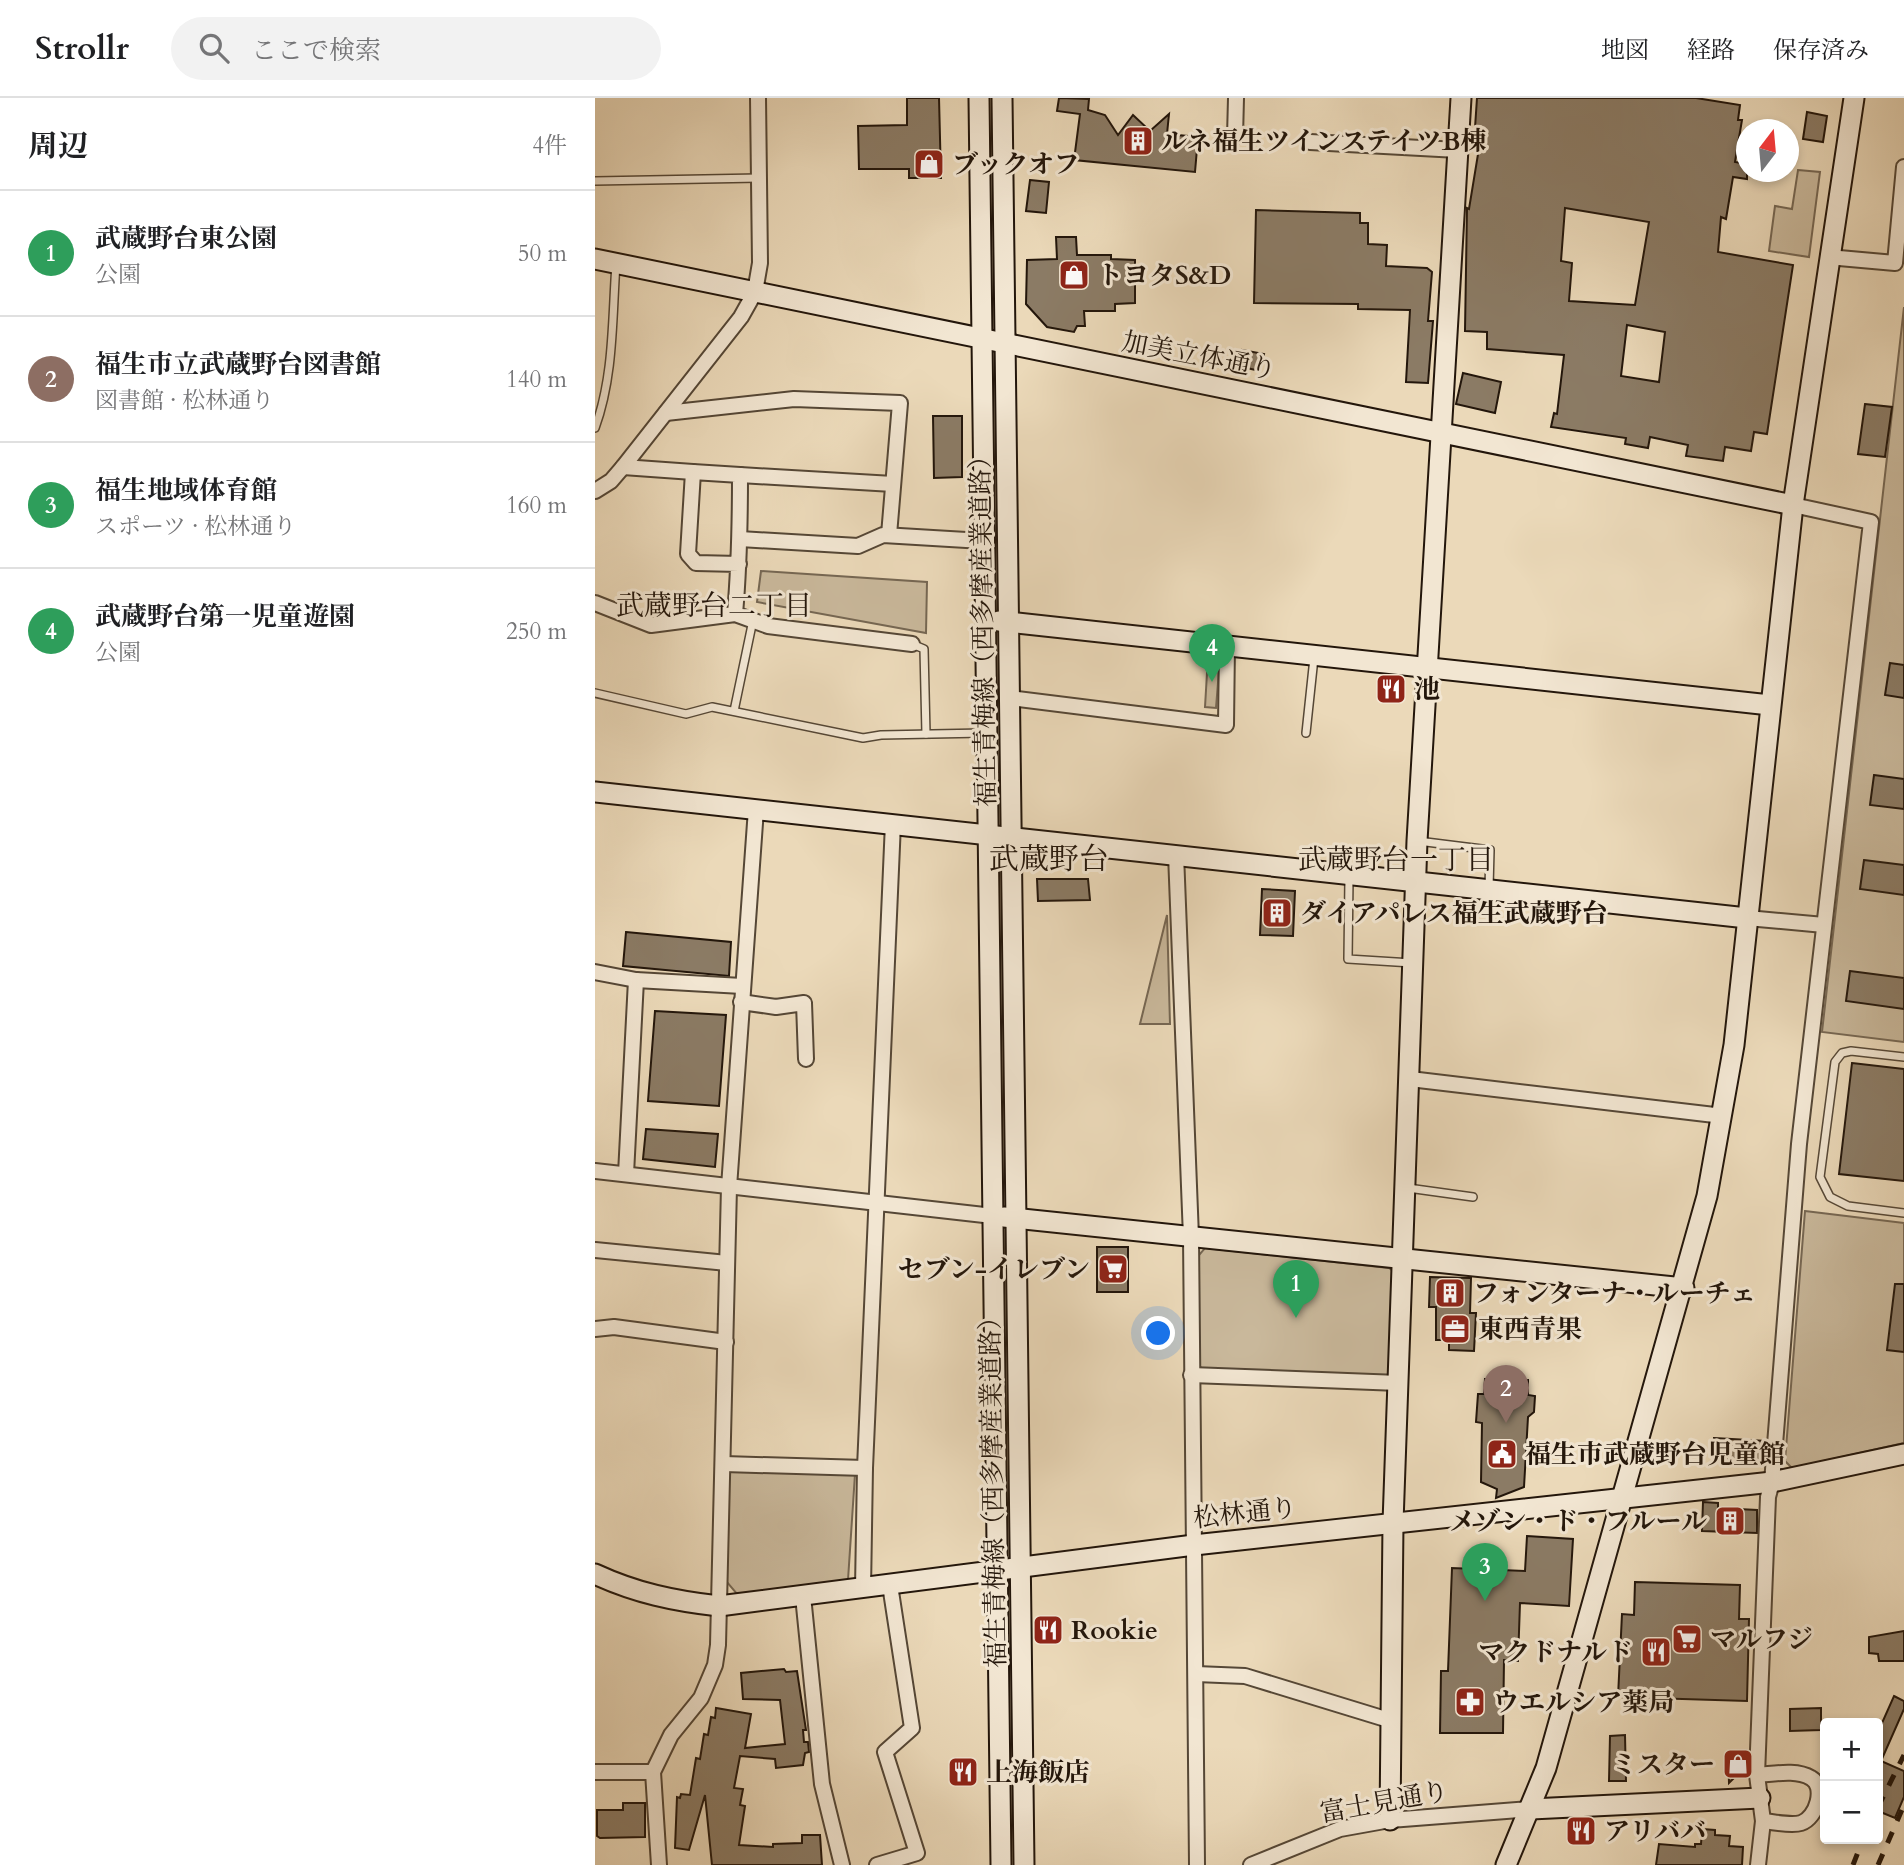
<!DOCTYPE html>
<html lang="ja">
<meta charset="utf-8">
<style>
body{margin:0;font-family:Cardo,"Noto Serif JP",serif;background:#f2f2f2;color:#202124}
.controls{position:absolute;right:21px;bottom:21px;display:grid;overflow:hidden;border-radius:7px;box-shadow:0 4px 10px #0003}
.controls button{width:63px;height:63px;display:grid;place-items:center;padding:0;border:0;border-bottom:2px solid #e0e0e0;background:#fff;color:#202124;font:35px sans-serif}
.compass{position:absolute;left:1141px;top:21px;width:63px;height:63px;border-radius:50%;background:#fff;box-shadow:0 4px 10px #0003;rotate:16deg}
.you{position:absolute;left:564px;top:1236px;width:24px;height:24px;margin:-18px;border:5px solid #fff;border-radius:50%;background:#1a73e8;box-shadow:0 0 0 10px #1a73e833}
.badge{display:grid;place-items:center;width:46px;height:46px;border-radius:50%;background:#8f2418;color:#fff;font-size:23px;font-weight:700}
.pin{position:absolute;translate:-50% -58px;filter:drop-shadow(0 2px 4px #0008)}
.pin::after{content:'';position:absolute;top:37px;width:24px;height:21px;background:inherit;clip-path:polygon(0 0,100% 0,50% 100%)}
.list{margin:0;padding:0;list-style:none}
h2{display:flex;justify-content:space-between;align-items:center;height:91px;margin:0;padding:0 28px;font-size:30px}
h2 small{font-size:23px;font-weight:400;color:#757577}
.list li{display:grid;grid-template-columns:46px 1fr auto;gap:21px;align-items:center;box-sizing:border-box;height:126px;padding:0 28px;border-top:2px solid #e0e0e0}
.list b{display:block;font-size:26px;white-space:nowrap}
.list p{margin:0;font-size:23px;white-space:nowrap;color:#757577}
.list em{font-size:23px;font-style:normal;color:#757577}
.icon{flex:none;width:38px;height:38px;fill:none;stroke:currentColor;stroke-width:2;stroke-linecap:round;stroke-linejoin:round}
.map{position:relative;flex:none;width:1309px;height:1767px;overflow:hidden}
header{display:flex;align-items:center;gap:42px;box-sizing:border-box;height:98px;padding:0 35px;background:#fff;border-bottom:2px solid #e0e0e0}
header strong{font-size:33px}
nav{display:flex;gap:38px;margin-inline-start:auto;font-size:24px}
.search{width:490px;height:63px;background:#f2f2f2;display:flex;align-items:center;gap:18px;box-sizing:border-box;padding:0 24px;border-radius:38px;color:#757577;font-size:26px}
main{display:flex}
aside{flex:1;background:#fff}
.map>svg:first-child{display:block}
.green{fill:#c9b89b;stroke:#766753;stroke-width:2}
.building{fill:#8b7b65;stroke:#23160b;stroke-width:2;fill-rule:evenodd}
.lines{fill:none;stroke-linecap:round;stroke-linejoin:round}
.lane-casing{stroke:#554736;stroke-width:10}
.street-casing{stroke:#554736;stroke-width:18}
.secondary-casing{stroke:#23160b;stroke-width:23}
.lane{stroke:#f2e6d2;stroke-width:7}
.street{stroke:#f2e6d2;stroke-width:14}
.secondary{stroke:#f2e6d2;stroke-width:19}
.rail{stroke:#23160b;stroke-width:5;stroke-dasharray:12 12;stroke-linecap:butt}
.labels{text-anchor:middle;dominant-baseline:central;stroke-width:6;stroke-linejoin:round;paint-order:stroke}
.poi-label{font-size:26px;font-weight:bold;fill:#23160b;stroke:#f2e6d2;text-anchor:start}
.street-label{font-size:26px;fill:#23160b;stroke:#f2e6d2}
.neighbourhood-label{font-size:28px;fill:#23160b;stroke:#f2e6d2}
.quarter-label{font-size:30px;fill:#23160b;stroke:#f2e6d2}
</style>
<header>
<strong>Strollr</strong>
<div class="search"><svg class="icon" aria-label="search" viewBox="0 0 24 24"><circle cx="10" cy="10" r="6"/><path d="M15 15l6 6"/></svg>ここで検索</div>
<nav><a>地図</a><a>経路</a><a>保存済み</a></nav>
</header>
<main>
<aside>
<h2>周辺<small>4件</small></h2>
<ul class="list">
<li><span class="badge" style="background:#2e9e5b">1</span><div><b>武蔵野台東公園</b><p>公園</p></div><em>50 m</em></li>
<li><span class="badge" style="background:#8d6e63">2</span><div><b>福生市立武蔵野台図書館</b><p>図書館 · 松林通り</p></div><em>140 m</em></li>
<li><span class="badge" style="background:#2e9e5b">3</span><div><b>福生地域体育館</b><p>スポーツ · 松林通り</p></div><em>160 m</em></li>
<li><span class="badge" style="background:#2e9e5b">4</span><div><b>武蔵野台第一児童遊園</b><p>公園</p></div><em>250 m</em></li>
</ul>
</aside>
<div class="map">
<svg width="1309" height="1767" viewBox="0 0 1309 1767">
<rect width="100%" height="100%" fill="#ebd9b9"/>
<filter id="stains"><feTurbulence type="fractalNoise" baseFrequency=".00286" numOctaves="4"/><feColorMatrix values="0 0 0 0 .2 0 0 0 0 .09 0 0 0 0 .02 0 0 0 .5 -.17"/></filter>
<radialGradient id="worn" r=".72"><stop offset=".6" stop-color="#630" stop-opacity="0"/><stop offset="1" stop-color="#630" stop-opacity=".3"/></radialGradient>
<g class="green">
<polygon points="1203,72 1225,74 1214,159 1174,153 1180,108 1197,111"/>
<polygon points="1309,209 1309,944 1227,934"/>
<polygon points="166,473 332,484 331,535 162,504"/>
<polygon points="613,558 625,559 621,610 610,609"/>
<polygon points="572,817 575,926 545,926"/>
<polygon points="1210,1113 1309,1125 1309,1345 1197,1370 1190,1363"/>
<polygon points="610,1150 794,1170 798,1173 798,1274 792,1279 609,1272 603,1267 604,1157"/>
<polygon points="132,1372 260,1376 253,1482 142,1496 131,1483"/>
</g>
<g class="building">
<polygon points="312,0 344,0 346,80 314,80 314,71 264,71 263,28 312,27"/>
<polygon points="464,0 494,1 493,12 510,17 523,37 538,17 555,33 574,16 572,36 603,39 600,74 479,62 485,16 462,13"/>
<path d="M882,0H1101L1145,7L1143,22H1147L1140,64L1152,66V81L1138,79L1131,121L1126,119L1123,154L1198,167L1172,336L1159,334L1156,353L1130,349L1128,363L1091,358L1093,347L1055,339L1053,350L1030,346L1031,340L956,329L959,315L962,316L969,257L892,251V234L870,233L872,110L874,111L887,32L880,30ZM970,110L1054,124L1040,207L974,203L977,165L966,163ZM1032,227L1070,234L1064,284L1026,278Z"/>
<polygon points="1212,14 1232,18 1228,44 1208,41"/>
<polygon points="435,82 454,84 451,115 431,113"/>
<polygon points="661,112 765,115 765,125 773,125 773,146 792,147 791,168 832,170 837,174 833,223 838,223 833,285 811,284 815,212 763,211 763,206 659,205"/>
<polygon points="461,139 481,139 482,157 516,157 516,161 540,162 540,205 520,206 520,213 489,213 490,228 482,228 479,234 452,229 431,206 432,162 462,161"/>
<polygon points="647,252 669,256 665,273 643,268"/>
<polygon points="868,275 906,284 900,315 861,306"/>
<polygon points="1270,306 1297,309 1290,359 1263,356"/>
<polygon points="338,318 367,318 367,379 339,380"/>
<polygon points="1295,565 1309,567 1309,600 1290,597"/>
<polygon points="1279,677 1309,681 1309,711 1275,707"/>
<polygon points="1269,762 1309,767 1309,797 1265,791"/>
<polygon points="442,781 493,781 495,802 443,803"/>
<polygon points="667,791 700,793 698,838 665,837"/>
<polygon points="31,834 136,844 134,878 28,868"/>
<polygon points="1255,873 1309,880 1309,911 1251,903"/>
<polygon points="60,913 131,917 124,1008 53,1003"/>
<polygon points="1257,965 1309,971 1309,1083 1244,1076"/>
<polygon points="51,1031 123,1036 120,1069 48,1061"/>
<rect x="502" y="1149" width="31" height="45"/>
<polygon points="835,1179 876,1180 875,1215 881,1215 879,1253 854,1252 854,1242 841,1242 841,1209 834,1209"/>
<polygon points="1300,1186 1309,1186 1309,1254 1292,1252"/>
<polygon points="890,1281 933,1282 933,1297 940,1298 939,1314 933,1319 929,1389 901,1400 902,1391 886,1384 887,1325 881,1324 883,1296 889,1296"/>
<polygon points="1119,1340 1171,1343 1169,1366 1118,1363"/>
<polygon points="1108,1404 1123,1405 1123,1410 1162,1412 1162,1435 1107,1433"/>
<polygon points="932,1438 978,1441 974,1508 925,1505 923,1563 909,1562 908,1635 845,1635 846,1573 853,1573 857,1470 930,1473"/>
<polygon points="1040,1484 1145,1487 1144,1521 1154,1521 1152,1603 1023,1599 1027,1516 1039,1517"/>
<polygon points="1309,1533 1309,1563 1284,1563 1283,1556 1274,1555 1274,1539"/>
<polygon points="189,1571 191,1574 202,1573 211,1632 208,1632 209,1644 213,1644 214,1654 210,1655 208,1667 181,1670 180,1661 145,1658 139,1690 148,1691 145,1707 150,1708 144,1747 178,1749 178,1746 207,1745 207,1737 225,1737 227,1767 117,1767 110,1697 94,1752 80,1750 82,1699 85,1700 86,1696 95,1697 101,1660 105,1661 109,1636 113,1637 116,1619 120,1620 121,1610 156,1616 150,1650 190,1646 185,1602 148,1601 146,1575"/>
<polygon points="1299,1598 1309,1603 1309,1611 1286,1663 1309,1673 1309,1699 1300,1720 1283,1713 1283,1634"/>
<polygon points="1226,1610 1226,1632 1195,1633 1195,1611"/>
<polygon points="1030,1637 1031,1683 1014,1683 1015,1638"/>
<polygon points="1133,1655 1153,1655 1153,1666 1134,1685"/>
<polygon points="28,1705 50,1705 50,1739 5,1740 2,1738 2,1712 28,1712"/>
<polygon points="1107,1731 1120,1732 1120,1737 1135,1738 1134,1748 1148,1749 1147,1767 1061,1767 1064,1746 1100,1749 1100,1746 1106,1746"/>
</g>
<g class="lines">
<g class="lane-casing">
<g id="lane">
<polyline points="0,83 164,80"/>
<path d="M0,330C19,278 17,221 21,166"/>
<polyline points="317,546 329,551 331,636"/>
<polyline points="0,595 91,616 117,609 268,640 286,637 389,635"/>
<polyline points="139,613 158,522"/>
<polyline points="711,635 719,560"/>
<polyline points="823,743 895,752 894,790"/>
<polyline points="754,780 753,861 817,865"/>
<polyline points="1309,959 1256,953 1247,955 1240,964 1225,1079 1235,1099 1253,1108 1309,1115"/>
<polyline points="813,1090 878,1099"/>
</g>
</g>
<g class="street-casing">
<g id="street">
<polyline points="640,39 641,0"/>
<polyline points="715,44 863,52"/>
<polyline points="1233,159 1300,165 1309,69"/>
<polyline points="71,315 199,301 305,305 294,437"/>
<polyline points="28,369 98,374"/>
<polyline points="145,377 298,386"/>
<polyline points="0,393 16,383 28,369 146,219 160,194 165,165 163,0"/>
<polyline points="145,441 263,448 288,437 388,443"/>
<polyline points="0,505 56,527 140,516 173,528 317,546"/>
<path d="M140,516C144,470 145,424 145,377L98,374L93,456L101,465L144,466"/>
<polyline points="415,600 631,627 632,546"/>
<polyline points="581,756 596,1139 602,1767"/>
<polyline points="1152,820 1229,827"/>
<polyline points="0,874 41,882 147,888"/>
<polyline points="146,904 181,909 209,905 211,961"/>
<polyline points="815,981 1128,1018"/>
<polyline points="0,1073 398,1118"/>
<polyline points="31,1076 41,882"/>
<polyline points="0,1152 132,1165"/>
<polyline points="0,1231 19,1229 131,1244"/>
<polyline points="596,1277 804,1285"/>
<polyline points="129,1366 270,1370"/>
<polyline points="268,1491 270,1370 298,725"/>
<polyline points="208,1498 227,1686 247,1767"/>
<polyline points="601,1576 650,1578 797,1623"/>
<polyline points="0,1674 58,1674"/>
<path d="M1162,1677C1179,1676 1201,1671 1216,1680C1231,1688 1222,1720 1206,1725C1196,1728 1179,1724 1168,1723"/>
<polyline points="64,1767 58,1674 76,1637 106,1600 120,1567 123,1547 134,1089 161,711"/>
<polyline points="282,1767 322,1755 290,1654 317,1630 295,1487"/>
<polyline points="656,1767 745,1731 795,1722 936,1711"/>
<polyline points="1163,1767 1168,1723 1162,1677 1173,1399 1177,1384 1204,1046 1276,424 1198,407"/>
</g>
</g>
<g class="secondary-casing">
<g id="secondary">
<polyline points="384,0 406,1767"/>
<polyline points="407,0 429,1767"/>
<polyline points="0,161 1198,407"/>
<polyline points="404,523 1175,607"/>
<polyline points="0,694 1152,820"/>
<polyline points="409,1119 1089,1190"/>
<path d="M0,1476C41,1495 79,1503 124,1508L599,1447L1177,1384L1309,1356"/>
<polyline points="936,1711 1165,1700"/>
<polyline points="795,1722 798,1425 822,743 866,0"/>
<polyline points="911,1767 951,1670 1112,1098 1139,947 1198,407 1259,0"/>
</g>
</g>
<use href="#lane" class="lane"/>
<use href="#street" class="street"/>
<use href="#secondary" class="secondary"/>
<g class="rail">
<polyline points="1283,1709 1309,1657"/>
<polyline points="1258,1767 1268,1741"/>
<polyline points="1283,1767 1309,1707"/>
</g>
</g>
<defs>
<g id="building-square" transform="scale(1.575)"><rect x="-9" y="-9" width="18" height="18" rx="4" fill="#8f2418" stroke="#f2e6d2"/><path d="M-4-6H4V6H1V3H-1V6H-4ZM-2.5-4.3h1.7v1.8h-1.7ZM.8-4.3h1.7v1.8H.8ZM-2.5-1h1.7V.8h-1.7ZM.8-1h1.7V.8H.8Z" fill="#fff"/></g>
<g id="shop-square" transform="scale(1.575)"><rect x="-9" y="-9" width="18" height="18" rx="4" fill="#8f2418" stroke="#f2e6d2"/><path d="M-5-2.5h2.3a2.7 3.5 0 0 1 5.4 0H5L5.5 6h-11ZM-1.5-2.5h3a1.5 2.3 0 0 0-3 0Z" fill="#fff"/></g>
<g id="restaurant-square" transform="scale(1.575)"><rect x="-9" y="-9" width="18" height="18" rx="4" fill="#8f2418" stroke="#f2e6d2"/><path d="M-5-6h1v4h1v-4h1v4h1v-4h1v5L-1.5 .5V6h-2V.5L-5-1ZM5-6V6H3V1.5H1.5Q1.5-4 5-6Z" fill="#fff"/></g>
<g id="supermarket-square" transform="scale(1.575)"><rect x="-9" y="-9" width="18" height="18" rx="4" fill="#8f2418" stroke="#f2e6d2"/><path d="M-6-5.5h2.5l.6 2H6L4.5 2H-2.5L-4.4-4H-6ZM-1.5 3.2a1.3 1.3 0 1 0 .1 0ZM3 3.2a1.3 1.3 0 1 0 .1 0Z" fill="#fff"/></g>
<g id="office-square" transform="scale(1.575)"><rect x="-9" y="-9" width="18" height="18" rx="4" fill="#8f2418" stroke="#f2e6d2"/><path d="M-6-3h4V-5.5h4V-3h4V5H-6ZM-1-4.5V-3h2v-1.5ZM-6 0V1H6V0Z" fill="#fff"/></g>
<g id="civic-square" transform="scale(1.575)"><rect x="-9" y="-9" width="18" height="18" rx="4" fill="#8f2418" stroke="#f2e6d2"/><path d="M-.6-6.5H3V-4.5H.6V-3L4-1V1h2V6H-6V1h2V-1L-.6-3ZM-1.2 2.5V6h2.4V2.5Z" fill="#fff"/></g>
<g id="pharmacy-square" transform="scale(1.575)"><rect x="-9" y="-9" width="18" height="18" rx="4" fill="#8f2418" stroke="#f2e6d2"/><path d="M-2-6h4v4h4v4h-4v4h-4v-4h-4v-4h4Z" fill="#fff"/></g>
</defs>
<g fill-rule="evenodd">
<use href="#building-square" x="543" y="43"/>
<use href="#shop-square" x="334" y="66"/>
<use href="#shop-square" x="479" y="177"/>
<use href="#restaurant-square" x="796" y="591"/>
<use href="#building-square" x="682" y="815"/>
<use href="#supermarket-square" x="518" y="1171"/>
<use href="#building-square" x="855" y="1195"/>
<use href="#office-square" x="860" y="1231"/>
<use href="#civic-square" x="907" y="1356"/>
<use href="#building-square" x="1135" y="1423"/>
<use href="#restaurant-square" x="453" y="1532"/>
<use href="#supermarket-square" x="1092" y="1541"/>
<use href="#restaurant-square" x="1061" y="1554"/>
<use href="#pharmacy-square" x="875" y="1604"/>
<use href="#shop-square" x="1143" y="1666"/>
<use href="#restaurant-square" x="368" y="1674"/>
<use href="#restaurant-square" x="986" y="1733"/>
</g>
<g class="labels">
<g class="poi-label">
<text x="566" y="43">ルネ福生ツインステイツB棟</text>
<text x="357" y="66">ブックオフ</text>
<text x="502" y="177">トヨタS&amp;D</text>
<text x="819" y="591">池</text>
<text x="705" y="815">ダイアパレス福生武蔵野台</text>
<text x="495" y="1171" text-anchor="end">セブン-イレブン</text>
<text x="878" y="1195">フォンターナ・ルーチェ</text>
<text x="883" y="1231">東西青果</text>
<text x="930" y="1356">福生市武蔵野台児童館</text>
<text x="1112" y="1423" text-anchor="end">メゾン・ド・フルール</text>
<text x="476" y="1532">Rookie</text>
<text x="1115" y="1541">マルフジ</text>
<text x="1038" y="1554" text-anchor="end">マクドナルド</text>
<text x="898" y="1604">ウエルシア薬局</text>
<text x="1120" y="1666" text-anchor="end">ミスター</text>
<text x="391" y="1674">上海飯店</text>
<text x="1009" y="1733">アリババ</text>
</g>
<g class="street-label">
<text transform="translate(604 258) rotate(11)">加美立体通り</text>
<text transform="translate(388 527) rotate(-91)">福生青梅線（西多摩産業道路）</text>
<text transform="translate(398 1388) rotate(-91)">福生青梅線（西多摩産業道路）</text>
<text transform="translate(650 1415) rotate(-6)">松林通り</text>
<text transform="translate(789 1704) rotate(-10)">富士見通り</text>
</g>
<g class="neighbourhood-label">
<text x="119" y="508">武蔵野台二丁目</text>
<text x="801" y="762">武蔵野台一丁目</text>
</g>
<g class="quarter-label">
<text x="454" y="761">武蔵野台</text>
</g>
</g>
<rect width="100%" height="100%" filter="url(#stains)"/>
<rect width="100%" height="100%" fill="url(#worn)"/>
</svg>
<div class="controls">
<button>+</button>
<button>−</button>
</div>
<svg class="compass" viewBox="-18 -18 36 36"><path d="M0-13l5 13h-10z" fill="#e53935"/><path d="M0 13l5-13h-10z" fill="#757577"/></svg>
<div class="you"></div>
<div class="pin badge" style="left:701px;top:1220px;background:#2e9e5b">1</div>
<div class="pin badge" style="left:911px;top:1325px;background:#8d6e63">2</div>
<div class="pin badge" style="left:890px;top:1503px;background:#2e9e5b">3</div>
<div class="pin badge" style="left:617px;top:584px;background:#2e9e5b">4</div>
</div>
</main>
